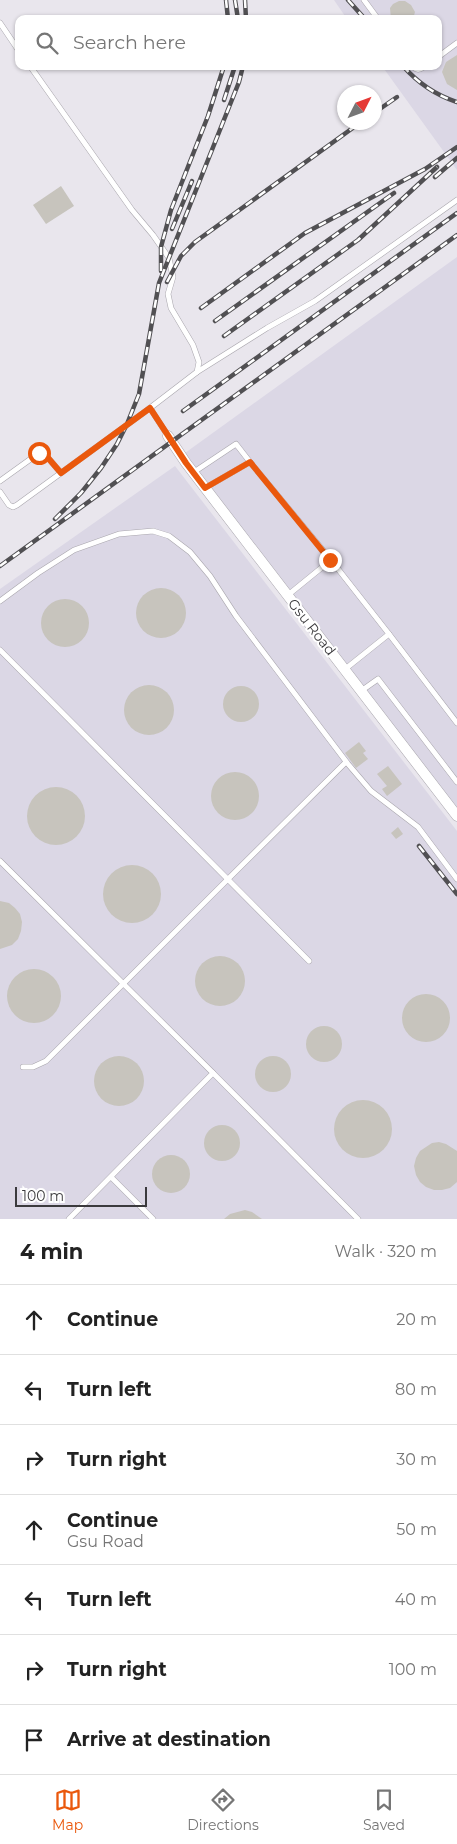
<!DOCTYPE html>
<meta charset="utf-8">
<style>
body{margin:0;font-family:Montserrat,sans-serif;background:#f6f6f6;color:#222}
.compass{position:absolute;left:337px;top:85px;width:45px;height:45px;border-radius:50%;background:#fff;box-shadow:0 1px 4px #0004;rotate:48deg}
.scale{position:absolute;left:15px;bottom:12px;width:132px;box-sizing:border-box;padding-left:5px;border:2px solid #3b3a3d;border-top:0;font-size:14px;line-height:18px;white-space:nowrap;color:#3b3a3d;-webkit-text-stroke:4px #fff;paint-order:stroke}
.stop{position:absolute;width:15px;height:15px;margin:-11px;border:4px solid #ea580c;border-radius:50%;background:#fff}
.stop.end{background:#ea580c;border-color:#fff;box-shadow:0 1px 5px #0008}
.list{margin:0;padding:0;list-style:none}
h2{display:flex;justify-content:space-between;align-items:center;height:65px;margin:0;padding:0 20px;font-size:21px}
h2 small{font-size:16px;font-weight:400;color:#767676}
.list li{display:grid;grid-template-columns:32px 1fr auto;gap:15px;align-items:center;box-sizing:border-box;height:70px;padding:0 20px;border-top:1px solid #e0e0e0}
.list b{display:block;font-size:19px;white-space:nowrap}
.list p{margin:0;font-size:16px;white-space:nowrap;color:#767676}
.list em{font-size:16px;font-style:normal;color:#767676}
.icon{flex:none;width:28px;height:28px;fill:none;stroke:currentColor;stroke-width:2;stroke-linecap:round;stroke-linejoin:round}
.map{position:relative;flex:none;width:457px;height:1219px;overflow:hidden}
.search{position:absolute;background:#fff;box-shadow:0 1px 4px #0004;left:15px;right:15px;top:15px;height:55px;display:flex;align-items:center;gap:12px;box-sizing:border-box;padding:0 18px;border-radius:10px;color:#767676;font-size:19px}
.sheet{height:555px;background:#fff}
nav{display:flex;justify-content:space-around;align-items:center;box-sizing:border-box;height:70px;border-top:1px solid #e0e0e0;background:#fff;font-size:14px;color:#767676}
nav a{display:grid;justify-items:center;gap:2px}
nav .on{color:#ea580c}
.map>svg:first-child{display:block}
.built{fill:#dbd7e5}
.building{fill:#c7c4bd}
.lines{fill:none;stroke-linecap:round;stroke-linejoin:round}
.lane-casing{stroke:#a9a6ad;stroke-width:6}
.street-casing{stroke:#a9a6ad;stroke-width:11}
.lane{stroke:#fff;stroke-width:5}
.street{stroke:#fff;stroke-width:10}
.rail-casing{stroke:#515053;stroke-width:4.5}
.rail{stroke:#fff;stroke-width:2.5;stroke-dasharray:8;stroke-linecap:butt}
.route{stroke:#ea580c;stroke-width:6}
.labels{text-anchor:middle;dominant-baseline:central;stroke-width:4;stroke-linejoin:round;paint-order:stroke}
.street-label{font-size:14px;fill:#3b3a3d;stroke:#fff}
</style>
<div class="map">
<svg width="457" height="1219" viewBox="0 0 457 1219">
<rect width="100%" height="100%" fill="#e9e6ed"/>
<g class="built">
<polygon points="334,0 457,0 457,170 382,66 438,66 438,19 347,19"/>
<polygon points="457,257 457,809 185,453"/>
<polygon points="175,466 457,831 457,1219 0,1219 0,589"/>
</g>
<g class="building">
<polygon points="399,1 405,1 411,5 415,12 413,19 391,19 390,8 393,4"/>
<polygon points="457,55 457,90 447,84 442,72 446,62"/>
<polygon points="61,186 74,206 46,224 33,205"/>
<circle cx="161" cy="613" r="25"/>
<circle cx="65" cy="623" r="24"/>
<circle cx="149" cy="710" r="25"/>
<circle cx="241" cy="704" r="18"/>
<polygon points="359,742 366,751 363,753 368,759 356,768 345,753"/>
<polygon points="388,766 402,784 387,796 382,789 387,786 377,774"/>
<circle cx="235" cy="796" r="24"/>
<circle cx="56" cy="816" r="29"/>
<polygon points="398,827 403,834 396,839 391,833"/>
<circle cx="132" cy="894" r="29"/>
<polygon points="0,901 9,903 15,908 20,914 22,922 21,931 18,939 12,945 0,949"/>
<circle cx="220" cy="981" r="25"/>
<circle cx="34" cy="996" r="27"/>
<circle cx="426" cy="1018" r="24"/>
<circle cx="324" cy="1044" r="18"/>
<circle cx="273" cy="1074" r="18"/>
<circle cx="119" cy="1081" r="25"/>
<circle cx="363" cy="1129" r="29"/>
<circle cx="222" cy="1143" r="18"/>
<polygon points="439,1142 446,1144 457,1151 457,1182 450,1188 442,1190 434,1190 426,1187 420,1182 416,1175 414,1166 416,1158 420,1151 432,1143"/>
<circle cx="171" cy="1174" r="19"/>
<polygon points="245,1210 252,1212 262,1219 224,1219 230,1214"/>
</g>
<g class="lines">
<g class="lane-casing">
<g id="lane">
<polyline points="364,0 378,19"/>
<polyline points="0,23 19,51"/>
<polyline points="438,57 457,43"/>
<polyline points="30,66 132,210 153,235 169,258 173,277 168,294 171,308 193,345 199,362 197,372 150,408 168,436"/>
<path d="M412,66C417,71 420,70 425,66"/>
<polyline points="197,372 267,328 315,301 457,200"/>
<polyline points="194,472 236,444 250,462"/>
<polyline points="0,481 39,453 43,452 61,473"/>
<polyline points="205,488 250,462 331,560 288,595"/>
<polyline points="0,492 9,505 13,507 17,505 150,408"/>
<polyline points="331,560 389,634 344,670"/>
<polyline points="0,601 38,573 74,550 119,534 153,531 169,536 190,552 210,576 236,616 348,764 371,791 418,827 457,879"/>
<polyline points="389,634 457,723"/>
<polyline points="0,650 309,961"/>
<polyline points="361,691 378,679 457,782"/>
<polyline points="0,861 213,1073 69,1219"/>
<polyline points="23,1067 33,1067 46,1061 218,889 346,762"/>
<polyline points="213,1073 358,1219"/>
<polyline points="111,1177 153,1219"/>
</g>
</g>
<g class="street-casing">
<polyline id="street" points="168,436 186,463 457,816"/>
</g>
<use href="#lane" class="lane"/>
<use href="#street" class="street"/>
<g class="rail-casing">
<g id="rail">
<polyline points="226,0 228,19"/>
<polyline points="235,0 238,19"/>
<polyline points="245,0 246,19"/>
<polyline points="348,0 365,19"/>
<path d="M403,66C418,83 435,95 457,102"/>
<polyline points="224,100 235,66"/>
<polyline points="374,113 397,97"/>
<polyline points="435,177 457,158"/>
<polyline points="172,229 192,181"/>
<polyline points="161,271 161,247 171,210 208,116 224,66"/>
<polyline points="167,282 181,256 195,242 361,122"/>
<polyline points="201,308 305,233 425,169 457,147"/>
<polyline points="215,321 394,193"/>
<polyline points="224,336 358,240 437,167"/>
<polyline points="183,411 457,213"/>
<polyline points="55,519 81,493 101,468 117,444 127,424 139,394 159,283 239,82 243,66"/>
<polyline points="0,566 457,235"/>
<polyline points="419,846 457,894"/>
</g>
</g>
<use href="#rail" class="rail"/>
</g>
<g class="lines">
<polyline class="route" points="39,453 43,452 61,473 150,408 186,463 205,488 250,462 330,560"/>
</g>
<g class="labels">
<g class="street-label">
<text transform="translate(312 627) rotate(52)">Gsu Road</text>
</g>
</g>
</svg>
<svg class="compass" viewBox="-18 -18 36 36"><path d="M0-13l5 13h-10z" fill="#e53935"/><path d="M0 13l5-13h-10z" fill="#767676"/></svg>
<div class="scale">100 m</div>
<div class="stop" style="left:39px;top:453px"></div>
<div class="stop end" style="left:330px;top:560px"></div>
<div class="search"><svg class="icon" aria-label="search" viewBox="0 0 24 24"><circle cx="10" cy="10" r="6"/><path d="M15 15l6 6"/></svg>Search here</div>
</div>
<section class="sheet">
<h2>4 min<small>Walk · 320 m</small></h2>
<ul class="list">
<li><svg class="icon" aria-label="ahead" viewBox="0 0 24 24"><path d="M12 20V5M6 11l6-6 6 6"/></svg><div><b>Continue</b></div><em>20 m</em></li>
<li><svg class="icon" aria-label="left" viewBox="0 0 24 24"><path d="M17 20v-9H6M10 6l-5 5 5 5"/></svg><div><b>Turn left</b></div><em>80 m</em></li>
<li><svg class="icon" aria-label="right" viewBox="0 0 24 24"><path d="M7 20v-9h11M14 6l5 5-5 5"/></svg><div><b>Turn right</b></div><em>30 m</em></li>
<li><svg class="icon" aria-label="ahead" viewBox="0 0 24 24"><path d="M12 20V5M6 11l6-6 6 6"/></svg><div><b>Continue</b><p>Gsu Road</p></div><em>50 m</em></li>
<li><svg class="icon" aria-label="left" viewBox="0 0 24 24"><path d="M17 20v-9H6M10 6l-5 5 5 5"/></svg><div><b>Turn left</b></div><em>40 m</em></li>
<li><svg class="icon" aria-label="right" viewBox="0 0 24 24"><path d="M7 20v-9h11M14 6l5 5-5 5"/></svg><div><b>Turn right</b></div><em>100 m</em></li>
<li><svg class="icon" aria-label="arrive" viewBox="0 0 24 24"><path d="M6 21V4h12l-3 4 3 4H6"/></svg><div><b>Arrive at destination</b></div></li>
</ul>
</section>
<nav>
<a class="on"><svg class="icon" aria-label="map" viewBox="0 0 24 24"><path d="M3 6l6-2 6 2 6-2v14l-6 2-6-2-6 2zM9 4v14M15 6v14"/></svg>Map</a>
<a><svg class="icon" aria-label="directions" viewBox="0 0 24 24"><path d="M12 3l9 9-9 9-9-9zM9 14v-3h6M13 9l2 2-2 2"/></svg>Directions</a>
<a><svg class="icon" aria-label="saved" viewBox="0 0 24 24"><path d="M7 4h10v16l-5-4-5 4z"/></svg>Saved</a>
</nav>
